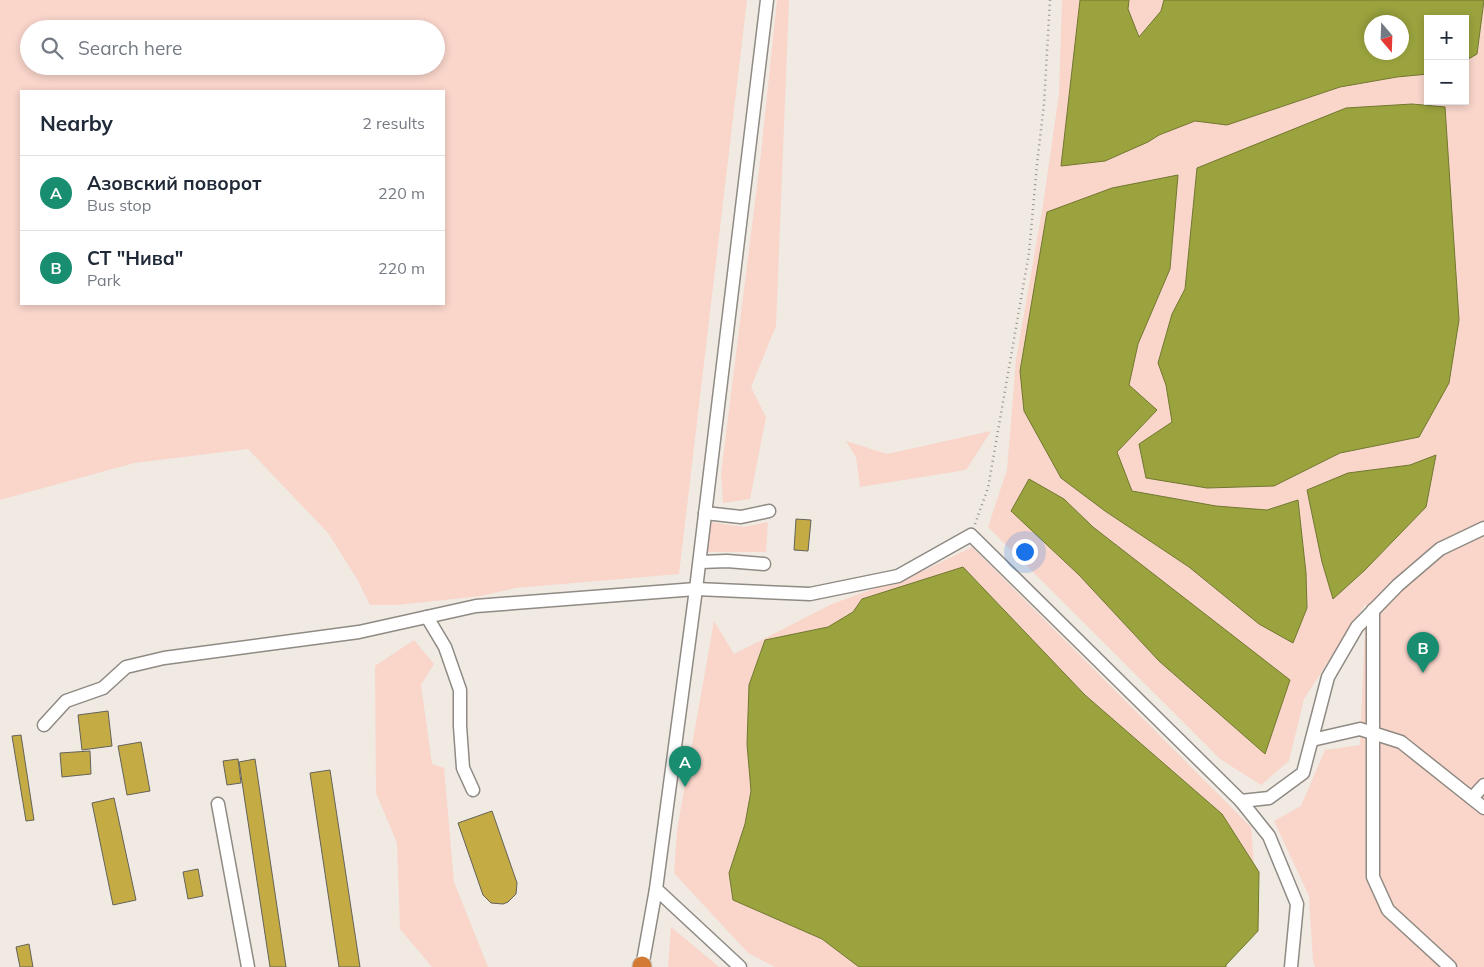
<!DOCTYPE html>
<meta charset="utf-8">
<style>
body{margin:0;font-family:Mulish,sans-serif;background:#f6f6f7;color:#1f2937}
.controls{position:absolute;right:15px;top:15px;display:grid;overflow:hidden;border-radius:0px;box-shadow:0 2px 8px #0003}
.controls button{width:45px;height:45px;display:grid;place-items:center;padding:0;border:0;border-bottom:1px solid #e0e1e3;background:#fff;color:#1f2937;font:25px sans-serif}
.compass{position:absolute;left:1364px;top:15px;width:45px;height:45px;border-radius:50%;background:#fff;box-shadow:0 2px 8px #0003;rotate:161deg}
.you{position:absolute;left:1024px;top:551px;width:18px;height:18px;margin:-12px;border:4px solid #fff;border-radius:50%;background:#1a73e8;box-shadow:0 0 0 8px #1a73e833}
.badge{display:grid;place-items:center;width:32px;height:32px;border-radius:50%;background:#188d70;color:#fff;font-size:16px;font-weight:700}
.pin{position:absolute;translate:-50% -41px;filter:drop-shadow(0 1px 2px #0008)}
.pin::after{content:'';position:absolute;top:26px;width:18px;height:15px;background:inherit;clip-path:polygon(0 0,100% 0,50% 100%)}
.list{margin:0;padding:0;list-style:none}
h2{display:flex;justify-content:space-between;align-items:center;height:65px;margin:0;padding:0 20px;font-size:21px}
h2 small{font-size:16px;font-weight:400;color:#747a83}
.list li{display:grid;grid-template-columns:32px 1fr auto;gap:15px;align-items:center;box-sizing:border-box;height:75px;padding:0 20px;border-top:1px solid #e0e1e3}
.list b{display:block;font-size:19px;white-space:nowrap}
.list p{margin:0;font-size:16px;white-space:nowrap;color:#747a83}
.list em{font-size:16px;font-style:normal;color:#747a83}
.icon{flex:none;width:28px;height:28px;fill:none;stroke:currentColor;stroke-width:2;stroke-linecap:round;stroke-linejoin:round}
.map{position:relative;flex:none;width:1484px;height:967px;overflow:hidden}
.search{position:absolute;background:#fff;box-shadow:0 2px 8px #0003;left:20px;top:20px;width:425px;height:55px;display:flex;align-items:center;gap:12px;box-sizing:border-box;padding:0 18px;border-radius:28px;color:#747a83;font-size:19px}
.panel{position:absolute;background:#fff;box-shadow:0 2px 8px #0003;left:20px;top:90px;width:425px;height:215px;border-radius:0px}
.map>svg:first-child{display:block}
.green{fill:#f9d5ca;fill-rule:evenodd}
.water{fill:#9ba33e;stroke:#72772f;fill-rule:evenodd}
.building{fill:#c5ab43;stroke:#64625a}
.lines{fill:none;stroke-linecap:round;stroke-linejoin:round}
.minor-casing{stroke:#8f8a83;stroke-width:15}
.highway-casing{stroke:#cbcaca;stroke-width:21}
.path{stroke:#94908b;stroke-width:2.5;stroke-dasharray:1 4;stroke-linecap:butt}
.minor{stroke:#fff;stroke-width:12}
.highway{stroke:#d17b35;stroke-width:19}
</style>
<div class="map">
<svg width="1484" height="967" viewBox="0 0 1484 967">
<rect width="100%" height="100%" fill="#f0eae3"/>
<g class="green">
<path d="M0,0H747L679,574L515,588L481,596L397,605H370L357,579L328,533L248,449L134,463L0,500ZM29,29H436V66H29ZM21,91H444V304H21Z"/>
<polygon points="777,0 789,0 776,326 751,387 766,417 750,499 723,503 721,474 761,153"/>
<path d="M1062,0H1080L1061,166L1148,142L1159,135L1195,121L1227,125L1340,87L1397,77L1428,74V101H1465V61L1477,54L1484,0V967H1315L1313,961L1309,896L1274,821L1301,806L1325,750L1360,745L1366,603L1304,699L1289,761L1261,785L1220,759L988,527L1007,470L1016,360L1043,205L1059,94ZM1198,168L1419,436L1340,453L1274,486L1139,444L1172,422L1166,385L1158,363L1172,314L1185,289ZM1170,269L1138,344L1129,385L1157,410L1117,452L1132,491L1216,506L1267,510L1298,500L1306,573L1307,608L1293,643L1259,624L1189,567L1105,511L1061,478ZM1436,455L1426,507L1365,570L1333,598L1322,562L1307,490L1348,473L1410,465ZM1029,479L1064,499L1093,527L1265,754L1159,661L1079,575L1011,511Z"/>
<polygon points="1129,0 1164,0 1161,11 1139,37 1128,8"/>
<polygon points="991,431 966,470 860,487 856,457 846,441 887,454"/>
<polygon points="704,521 744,527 768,522 766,552 701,552"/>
<polygon points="972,547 1251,827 1254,864 1222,814 1085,695 963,567 862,599 853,612 828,627 765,640 749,685 747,744 751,791 745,824 733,900 822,939 859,967 775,967 748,953 674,873 677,830 714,621 734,654 832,604 925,570"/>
<polygon points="414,640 434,664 421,685 432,764 444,768 454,882 488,967 432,967 400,929 397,843 376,793 375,666"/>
<polygon points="671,927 719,967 668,967"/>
</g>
<g class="water">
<path d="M1080,0H1129L1128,9L1139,37L1161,11L1164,0H1484L1477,54L1465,61V19H1428V74L1397,77L1340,87L1227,125L1195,121L1159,135L1148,142L1105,161L1061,166ZM1402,22V52H1372V22Z"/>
<polygon points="1412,104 1445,107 1459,320 1449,383 1419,437 1340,453 1274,486 1207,488 1146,478 1139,444 1172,422 1166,385 1158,363 1172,314 1185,289 1197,168 1346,108"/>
<polygon points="1178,175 1170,269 1138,344 1129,385 1157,410 1117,452 1132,491 1216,506 1267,510 1298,500 1306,573 1307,608 1293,643 1259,624 1189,567 1105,511 1061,478 1024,411 1020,371 1047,212 1112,188"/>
<polygon points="1436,455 1426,507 1365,570 1333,599 1322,562 1307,490 1348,473 1410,465"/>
<polygon points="1029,479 1064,499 1093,527 1290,680 1265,754 1159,661 1079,575 1011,511"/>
<polygon points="963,567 1085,695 1222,814 1259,872 1258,931 1226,965 1226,967 859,967 822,939 733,900 729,873 745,824 751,791 747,744 749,685 765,640 828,627 853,612 862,599"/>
</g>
<g class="building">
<polygon points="796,519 811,520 808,551 794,550"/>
<polygon points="108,711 112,746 82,750 78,715"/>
<polygon points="21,735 34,820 26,821 12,736"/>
<polygon points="141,742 150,791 127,795 118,746"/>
<polygon points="90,751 91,774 62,777 60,753"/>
<polygon points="238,759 241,783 227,785 223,761"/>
<polygon points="255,759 286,967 270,967 239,762"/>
<polygon points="330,770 360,967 339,967 310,773"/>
<polygon points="114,798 136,900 113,905 92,803"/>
<polygon points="492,811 517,883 516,894 508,902 503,904 491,903 483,895 458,823"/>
<polygon points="198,869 203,896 188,899 183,872"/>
<polygon points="29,944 33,967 20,967 16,947"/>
</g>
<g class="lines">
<g class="minor-casing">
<g id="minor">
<polyline points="705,513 741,517 769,511"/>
<polyline points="700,562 727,561 764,564"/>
<polyline points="1373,610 1373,877 1388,910 1450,967"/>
<polyline points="427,617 445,647 460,690 460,726 463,768 473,790"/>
<polyline points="44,725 66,701 103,688 126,667 164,658 359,632 476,606 696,589 810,594 898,576 971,535 1241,801 1269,798 1303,773 1328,677 1357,627 1398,585 1440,549 1484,528"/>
<polyline points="1312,740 1360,729 1401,742 1484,808"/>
<polyline points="1472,798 1484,785"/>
<polyline points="1241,801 1269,836 1297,904 1291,967"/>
<polyline points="218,804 248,967"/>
<polyline points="656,889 740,967"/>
<polyline points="642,967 656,889 696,589 767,0"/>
</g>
</g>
<g class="highway-casing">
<polyline id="highway" points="642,966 642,967"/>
</g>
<polyline class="path" points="975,524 988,488 1029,253 1037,164 1044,104 1050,0"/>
<use href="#minor" class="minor"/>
<use href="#highway" class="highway"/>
</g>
</svg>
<div class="controls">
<button>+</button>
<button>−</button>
</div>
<svg class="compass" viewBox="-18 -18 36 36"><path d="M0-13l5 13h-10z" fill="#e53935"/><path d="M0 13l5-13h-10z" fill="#747a83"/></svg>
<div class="you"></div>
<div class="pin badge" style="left:685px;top:787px">A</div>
<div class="pin badge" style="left:1423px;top:673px">B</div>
<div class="search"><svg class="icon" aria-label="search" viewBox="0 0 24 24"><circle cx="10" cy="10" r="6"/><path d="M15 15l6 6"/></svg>Search here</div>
<section class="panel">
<h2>Nearby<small>2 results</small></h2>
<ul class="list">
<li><span class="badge">A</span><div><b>Азовский поворот</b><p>Bus stop</p></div><em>220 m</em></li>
<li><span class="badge">B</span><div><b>СТ &quot;Нива&quot;</b><p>Park</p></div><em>220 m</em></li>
</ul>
</section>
</div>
